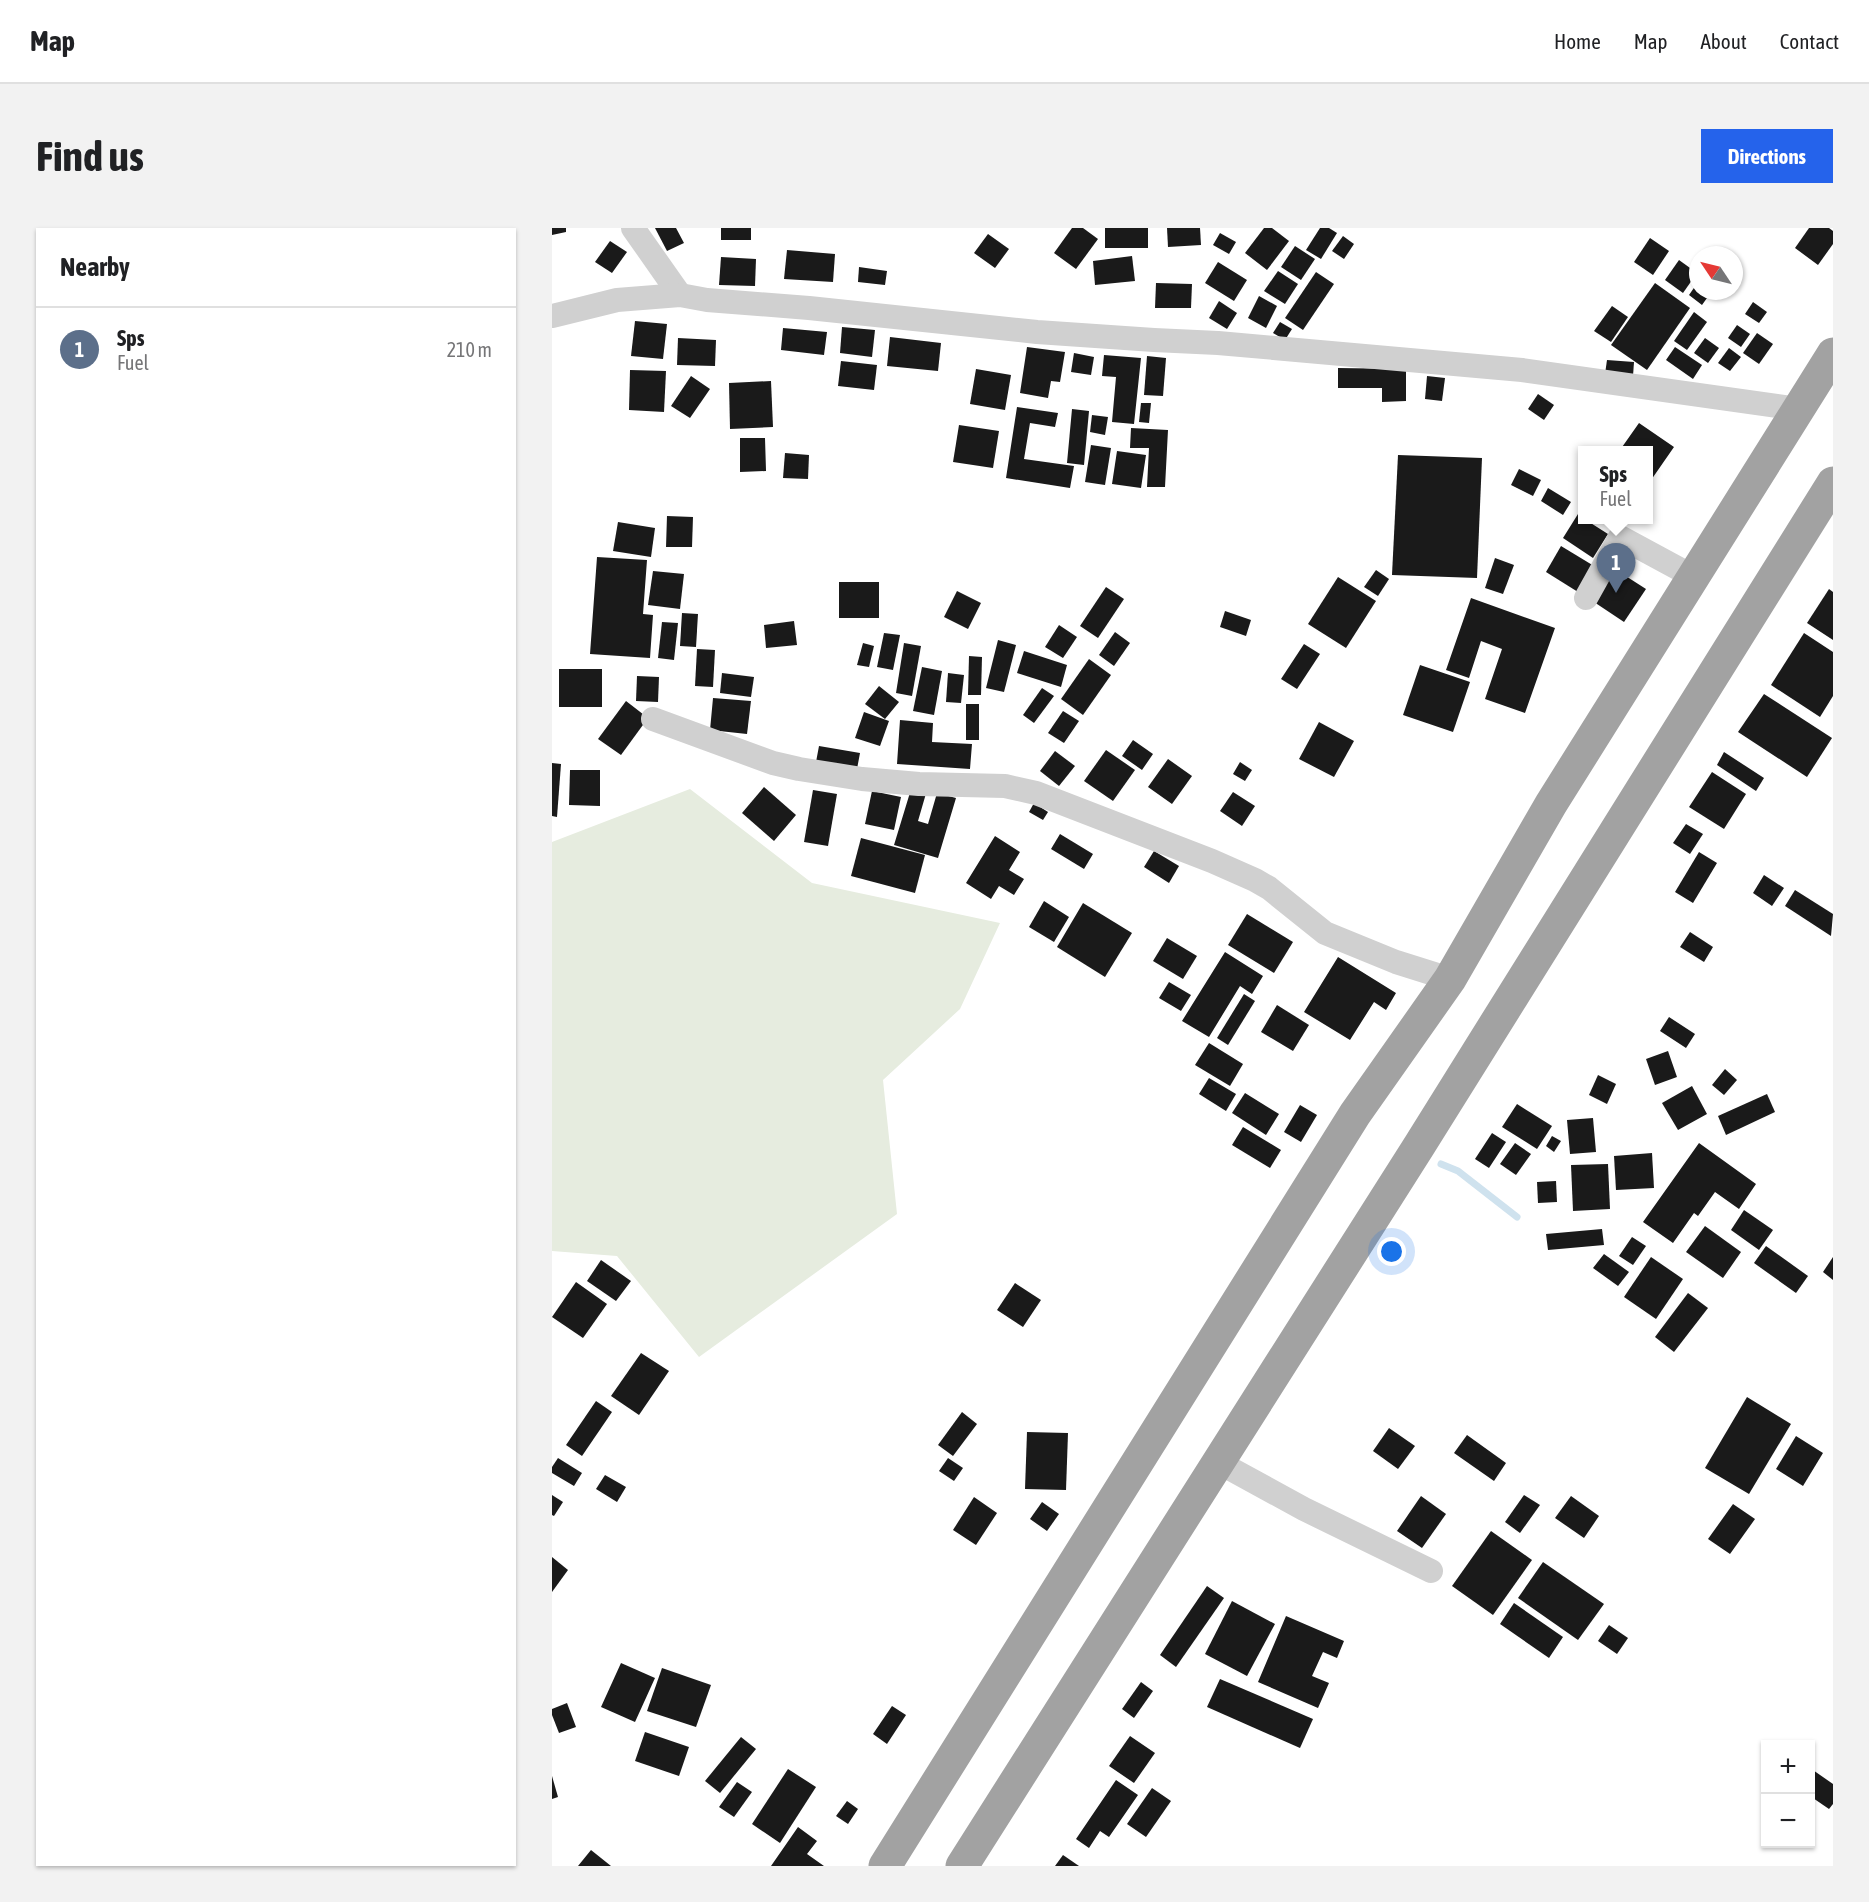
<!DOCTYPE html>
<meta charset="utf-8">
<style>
body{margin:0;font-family:"Asap Condensed",sans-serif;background:#f2f2f2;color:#202124}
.controls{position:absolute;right:18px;bottom:18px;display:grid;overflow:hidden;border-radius:0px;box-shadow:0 2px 4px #0004}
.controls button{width:54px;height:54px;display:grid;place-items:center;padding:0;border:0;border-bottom:2px solid #e0e0e0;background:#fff;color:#202124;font:30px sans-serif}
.compass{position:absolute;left:1137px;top:18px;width:54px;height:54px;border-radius:50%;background:#fff;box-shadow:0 2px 4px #0004;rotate:305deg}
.you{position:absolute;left:840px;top:1024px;width:21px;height:21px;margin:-15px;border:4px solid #fff;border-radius:50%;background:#1a73e8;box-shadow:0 0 0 9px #1a73e833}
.badge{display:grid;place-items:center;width:39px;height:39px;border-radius:50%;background:#2563eb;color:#fff;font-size:20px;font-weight:700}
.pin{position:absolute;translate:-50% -50px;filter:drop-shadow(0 2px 3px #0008)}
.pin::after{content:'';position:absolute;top:32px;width:21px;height:18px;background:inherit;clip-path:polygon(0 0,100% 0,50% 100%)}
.popup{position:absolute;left:1026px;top:218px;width:75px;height:78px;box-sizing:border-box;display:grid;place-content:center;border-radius:0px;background:#fff;filter:drop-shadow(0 2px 4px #0005);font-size:20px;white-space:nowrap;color:#757577}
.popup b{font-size:22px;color:#202124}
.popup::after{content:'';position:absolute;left:50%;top:100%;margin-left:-12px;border:12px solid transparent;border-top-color:#fff}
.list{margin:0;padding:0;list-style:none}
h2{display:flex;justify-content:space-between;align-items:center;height:78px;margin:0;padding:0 24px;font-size:26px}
h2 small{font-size:20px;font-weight:400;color:#757577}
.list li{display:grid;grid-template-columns:39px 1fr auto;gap:18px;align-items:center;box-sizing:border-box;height:84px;padding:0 24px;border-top:2px solid #e0e0e0}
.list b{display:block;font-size:22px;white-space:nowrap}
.list p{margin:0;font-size:20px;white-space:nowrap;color:#757577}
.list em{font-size:20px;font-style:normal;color:#757577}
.map{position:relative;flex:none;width:1281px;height:1638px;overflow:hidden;border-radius:0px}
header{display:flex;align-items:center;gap:36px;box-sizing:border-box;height:84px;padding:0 30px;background:#fff;border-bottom:2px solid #e0e0e0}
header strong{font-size:28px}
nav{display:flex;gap:33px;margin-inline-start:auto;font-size:21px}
.intro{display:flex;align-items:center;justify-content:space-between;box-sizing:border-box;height:144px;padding:0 36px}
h1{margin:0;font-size:42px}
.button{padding:15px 27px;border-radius:0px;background:#2563eb;color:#fff;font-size:21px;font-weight:700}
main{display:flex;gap:36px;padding:0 36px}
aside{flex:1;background:#fff;border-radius:0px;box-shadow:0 2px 4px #0004}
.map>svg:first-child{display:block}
.green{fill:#e6ecdf}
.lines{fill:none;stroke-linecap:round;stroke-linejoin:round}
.stream{stroke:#cfe2ee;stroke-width:7}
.building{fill:#1a1a1a}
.minor{stroke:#d0d0d0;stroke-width:24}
.trunk{stroke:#a2a2a2;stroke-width:33}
</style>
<header>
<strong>Map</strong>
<nav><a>Home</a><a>Map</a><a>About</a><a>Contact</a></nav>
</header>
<div class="intro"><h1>Find us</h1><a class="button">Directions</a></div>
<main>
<aside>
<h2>Nearby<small></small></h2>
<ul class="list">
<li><span class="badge" style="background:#5c6f8a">1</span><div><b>Sps</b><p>Fuel</p></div><em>210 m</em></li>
</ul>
</aside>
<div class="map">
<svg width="1281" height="1638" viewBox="0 0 1281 1638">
<rect width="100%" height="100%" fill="#fff"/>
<polygon class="green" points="138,561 260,655 448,695 408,781 331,852 345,986 147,1129 65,1028 0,1023 0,614"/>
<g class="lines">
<polyline class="stream" points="889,936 906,943 965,989"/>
</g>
<g class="building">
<polygon points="0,0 14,0 14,4 0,7"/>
<polygon points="103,0 124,0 132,15 115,23"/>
<rect x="169" y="0" width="30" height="12"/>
<polygon points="520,0 531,0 546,11 524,41 502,25"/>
<rect x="553" y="0" width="43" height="20"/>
<polygon points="615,0 648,0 649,17 616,19"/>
<polygon points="712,0 720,0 737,13 715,42 693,25"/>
<polygon points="768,0 777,0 785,5 769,31 754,22"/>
<polygon points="1257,0 1277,0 1281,3 1281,16 1266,37 1243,20"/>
<polygon points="668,5 684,14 677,26 661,17"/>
<polygon points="436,6 457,21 443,40 422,25"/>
<polygon points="791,8 802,16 792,31 780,23"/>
<polygon points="1098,10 1117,23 1101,47 1082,34"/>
<polygon points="58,13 75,24 60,45 43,34"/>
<polygon points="743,18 763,31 749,52 729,39"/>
<polygon points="235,22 283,26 281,54 232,51"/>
<polygon points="580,28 583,53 543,57 541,33"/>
<polygon points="169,29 204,31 203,58 167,57"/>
<polygon points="1127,32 1145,45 1131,65 1113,52"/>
<polygon points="666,34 695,52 682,73 653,55"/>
<polygon points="307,39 335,43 333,57 306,54"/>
<polygon points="726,43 746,56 733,76 712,63"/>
<polygon points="764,44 782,56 751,102 733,90"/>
<polygon points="1146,54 1146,63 1160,63 1150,77 1137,67"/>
<polygon points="604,55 640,56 639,80 603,80"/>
<polygon points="1103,55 1138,80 1095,142 1059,117"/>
<polygon points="707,68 725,78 714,100 696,90"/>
<polygon points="667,73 685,85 675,101 657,90"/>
<polygon points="1201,74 1215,84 1207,95 1193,86"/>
<polygon points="1060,78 1076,89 1059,114 1042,103"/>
<polygon points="1142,84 1155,94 1135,122 1122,113"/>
<polygon points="83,93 115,96 111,131 79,128"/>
<polygon points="728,94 740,101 733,112 721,105"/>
<polygon points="1185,97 1198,106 1189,119 1176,110"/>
<polygon points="290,99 323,102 320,129 288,125"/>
<polygon points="231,100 275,104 272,127 229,122"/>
<polygon points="1205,105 1221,116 1207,136 1191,125"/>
<polygon points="338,109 389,115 386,143 335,138"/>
<polygon points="126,110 164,112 163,138 125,137"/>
<polygon points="1153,110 1167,120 1156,135 1142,125"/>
<polygon points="475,119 513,124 508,154 499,153 496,170 468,165"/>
<polygon points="1123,119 1150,137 1141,151 1114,132"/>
<polygon points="1177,120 1189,129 1178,143 1166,135"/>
<polygon points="522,125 542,129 539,147 519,144"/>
<polygon points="552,127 589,130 582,196 560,194 564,149 550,148"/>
<polygon points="595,128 614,130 611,168 592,167"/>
<polygon points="1055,132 1082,134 1081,148 1053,146"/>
<polygon points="289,133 325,137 322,162 286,158"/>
<polygon points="786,140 854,141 854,173 830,174 830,160 786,160"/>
<polygon points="424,141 459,147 453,182 418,176"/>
<polygon points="78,142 114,143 112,184 77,182"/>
<polygon points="139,148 158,161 138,190 119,178"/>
<polygon points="875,148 893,150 890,173 873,171"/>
<polygon points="219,153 221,199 178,201 177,155"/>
<polygon points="986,166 1002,177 992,192 976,181"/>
<polygon points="589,175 599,175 597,195 587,194"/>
<polygon points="465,179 506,185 503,199 478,195 472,231 522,238 518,260 454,250"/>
<polygon points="520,181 537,183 532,237 515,235"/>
<polygon points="540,187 556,189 553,207 538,204"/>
<polygon points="1087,195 1122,219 1097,255 1097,222 1068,222"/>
<polygon points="407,197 447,203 441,240 401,234"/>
<polygon points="579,200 616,202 613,259 595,259 597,220 578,220"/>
<polygon points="188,210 213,210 214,243 188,244"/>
<polygon points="539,217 559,220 553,257 533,254"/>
<polygon points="565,223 594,227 589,260 560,256"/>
<polygon points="233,225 257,227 256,251 231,250"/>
<polygon points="846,227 930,230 925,350 840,347"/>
<polygon points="967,241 989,252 981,268 959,257"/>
<polygon points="996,260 1019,274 1011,287 989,273"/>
<polygon points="1026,286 1031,292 1034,292 1056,306 1041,330 1011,310"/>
<polygon points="115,288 141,289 140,319 114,319"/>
<polygon points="66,294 103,300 99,329 61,323"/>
<polygon points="1009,318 1042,338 1026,364 994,344"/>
<polygon points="45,329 95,332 91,386 101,387 98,430 38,426"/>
<polygon points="943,330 962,337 951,366 933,360"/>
<polygon points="1058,338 1094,361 1072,394 1036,370"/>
<polygon points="824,342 837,351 826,368 812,359"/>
<polygon points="101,343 132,346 128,381 96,377"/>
<polygon points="786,349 824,373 794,420 756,396"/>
<rect x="287" y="354" width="40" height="36"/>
<polygon points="554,359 572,371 546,410 528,398"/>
<polygon points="1277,361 1281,364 1281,412 1255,395"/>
<polygon points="405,363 429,375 416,401 392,389"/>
<polygon points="919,370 1003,400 973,485 933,471 950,421 929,413 917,450 894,442"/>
<polygon points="673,383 699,392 694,408 668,399"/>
<polygon points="130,385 146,386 144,419 128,418"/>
<polygon points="242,393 245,417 214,420 212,397"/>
<polygon points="110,394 126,395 122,432 106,430"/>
<polygon points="507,397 525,409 511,430 493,419"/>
<polygon points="563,404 578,415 562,438 547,427"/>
<polygon points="332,405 348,407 341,442 325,439"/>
<polygon points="1252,405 1281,424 1281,468 1268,489 1219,457"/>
<polygon points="446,412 464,417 452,464 434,460"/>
<polygon points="311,415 322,418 317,439 305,437"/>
<polygon points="352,415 369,418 360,468 344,465"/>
<polygon points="752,416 768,426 745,461 729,451"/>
<polygon points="145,421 163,422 161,459 143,458"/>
<polygon points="472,423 515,437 509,459 465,445"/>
<polygon points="417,428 430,429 429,467 416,467"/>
<polygon points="537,431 559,447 531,487 509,471"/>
<polygon points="868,437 918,454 901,504 851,487"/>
<polygon points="370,439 390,443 382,487 361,483"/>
<rect x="7" y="441" width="43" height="38"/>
<polygon points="170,445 202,449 199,469 168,465"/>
<polygon points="396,445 412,447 409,475 394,474"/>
<polygon points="85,448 107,449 106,474 84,473"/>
<polygon points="327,458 347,474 333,491 313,476"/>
<polygon points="490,460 502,468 482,495 471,487"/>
<polygon points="1212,466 1280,510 1255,549 1186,504"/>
<polygon points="161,470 199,473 195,506 158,502"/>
<polygon points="74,473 96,490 69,527 46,511"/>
<rect x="414" y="476" width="13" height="36"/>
<polygon points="511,483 527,493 512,515 496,505"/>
<polygon points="312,484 337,493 328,518 303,510"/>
<polygon points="348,492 381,495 380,514 420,516 418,541 345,536"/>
<polygon points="767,494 802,513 782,549 747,531"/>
<polygon points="581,512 601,526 590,542 570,528"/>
<polygon points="267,518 308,525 305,541 264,534"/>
<polygon points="554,522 583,542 561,573 532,553"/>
<polygon points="503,523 523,538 507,558 488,543"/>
<polygon points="1172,524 1212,550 1204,563 1165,537"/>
<polygon points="616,531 640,548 620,576 596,559"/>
<polygon points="688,534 700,542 693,553 681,546"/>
<polygon points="0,535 9,536 5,589 0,588"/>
<polygon points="18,542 48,542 48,578 17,577"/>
<polygon points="1160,544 1194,566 1172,601 1137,579"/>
<polygon points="360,558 375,562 366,593 376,596 385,565 404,570 386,630 342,617"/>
<polygon points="212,559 244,587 222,613 190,585"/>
<polygon points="261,562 285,566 276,618 252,614"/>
<polygon points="320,563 349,569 342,602 313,596"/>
<polygon points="681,564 703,578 690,598 668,583"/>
<polygon points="482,575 496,584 491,592 477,584"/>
<polygon points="1134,596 1151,606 1138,626 1121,615"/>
<polygon points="508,606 541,626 532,641 499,621"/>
<polygon points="443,608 468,624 457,642 472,651 462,667 447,658 439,671 414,655"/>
<polygon points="309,610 373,627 363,665 299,648"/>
<polygon points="602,623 627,638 617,655 592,639"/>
<polygon points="1147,624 1165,635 1141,675 1123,664"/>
<polygon points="1212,647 1232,660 1220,678 1201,665"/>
<polygon points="1243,662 1281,686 1279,708 1233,678"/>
<polygon points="492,673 517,689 502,714 477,699"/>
<polygon points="531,675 580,705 553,749 505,719"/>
<polygon points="695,686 741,714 722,745 676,717"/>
<polygon points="1138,704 1161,719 1152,734 1128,719"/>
<polygon points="615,710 645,728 631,751 601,733"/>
<polygon points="673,724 711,748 700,766 688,758 657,809 630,793"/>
<polygon points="786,729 844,765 834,782 822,774 798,812 752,784"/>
<polygon points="617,754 639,767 629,783 607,770"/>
<polygon points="692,766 703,773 676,817 665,810"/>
<polygon points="725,777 757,797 741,823 709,804"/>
<polygon points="1117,789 1143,806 1134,820 1108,803"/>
<polygon points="657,815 691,836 678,858 643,837"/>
<polygon points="1116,823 1125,849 1103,857 1094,831"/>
<polygon points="1173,841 1185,852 1172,867 1160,857"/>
<polygon points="1046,847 1064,856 1055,876 1037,867"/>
<polygon points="657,850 684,866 674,883 647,866"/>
<polygon points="1140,858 1155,886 1126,902 1110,875"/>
<polygon points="693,865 727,886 714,907 680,885"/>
<polygon points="1215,866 1223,884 1174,907 1166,888"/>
<polygon points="965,876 1000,898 985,921 950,899"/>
<polygon points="748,877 765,887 749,914 732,904"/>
<polygon points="1041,890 1044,924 1018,926 1015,892"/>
<polygon points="691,899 729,922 718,940 680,917"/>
<polygon points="940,905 954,914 937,940 923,931"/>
<polygon points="1000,908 1009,913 1002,924 994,918"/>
<polygon points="963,915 979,926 964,947 948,936"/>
<polygon points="1147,915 1204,956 1187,981 1163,964 1146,988 1142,985 1121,1015 1091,994"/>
<polygon points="1100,925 1102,960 1064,962 1062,928"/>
<polygon points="1056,936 1058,981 1021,983 1019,937"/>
<polygon points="1004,953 1005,974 986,975 985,954"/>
<polygon points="1192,982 1221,1002 1207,1022 1179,1002"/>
<polygon points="1153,998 1189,1024 1171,1050 1134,1024"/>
<polygon points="1050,1001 1052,1017 996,1022 994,1006"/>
<polygon points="1080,1009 1094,1018 1081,1037 1067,1028"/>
<polygon points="1214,1018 1256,1048 1244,1065 1202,1035"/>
<polygon points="1052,1026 1077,1044 1066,1058 1041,1040"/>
<polygon points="1099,1029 1131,1051 1104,1091 1072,1069"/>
<polygon points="1281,1029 1281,1052 1271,1044"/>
<polygon points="49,1032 79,1053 64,1073 35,1053"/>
<polygon points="24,1054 55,1076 31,1110 0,1089"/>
<polygon points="463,1055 489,1072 471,1099 445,1082"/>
<polygon points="1136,1065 1156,1080 1122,1124 1103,1109"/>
<polygon points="89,1125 117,1143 87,1187 59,1168"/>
<polygon points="1195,1169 1239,1196 1197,1266 1153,1240"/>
<polygon points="44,1173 60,1184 30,1228 14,1217"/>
<polygon points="410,1184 425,1196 401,1228 386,1217"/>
<polygon points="837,1200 863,1218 846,1241 821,1223"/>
<polygon points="475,1204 516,1205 514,1262 473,1261"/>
<polygon points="915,1207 954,1235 942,1253 902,1225"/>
<polygon points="1244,1208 1271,1225 1251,1258 1224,1241"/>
<polygon points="6,1230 30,1245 22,1258 0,1245 0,1239"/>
<polygon points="396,1230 411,1240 402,1253 387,1243"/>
<polygon points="53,1247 74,1259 65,1274 44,1261"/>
<polygon points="0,1267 11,1274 2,1288 0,1287"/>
<polygon points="972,1267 988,1277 968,1305 953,1294"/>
<polygon points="869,1268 894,1286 870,1320 845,1303"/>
<polygon points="1019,1268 1047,1288 1032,1310 1003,1290"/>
<polygon points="422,1269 445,1285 424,1317 401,1302"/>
<polygon points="490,1274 507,1286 495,1303 478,1291"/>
<polygon points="1181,1276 1203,1291 1178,1326 1156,1311"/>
<polygon points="939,1303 980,1332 941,1387 900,1358"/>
<polygon points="0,1329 16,1342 0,1364"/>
<polygon points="991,1334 1052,1376 1026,1412 966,1370"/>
<polygon points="655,1358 672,1370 624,1439 608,1427"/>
<polygon points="680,1373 723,1396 695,1448 653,1426"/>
<polygon points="962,1375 1011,1409 997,1430 948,1396"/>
<polygon points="734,1388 792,1413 785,1430 771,1424 760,1448 777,1455 766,1480 706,1454"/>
<polygon points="1057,1397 1076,1410 1065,1426 1046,1413"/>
<polygon points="69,1435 103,1450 83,1494 49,1479"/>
<polygon points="110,1440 159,1457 144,1499 95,1483"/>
<polygon points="668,1451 761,1491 748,1520 655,1479"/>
<polygon points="589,1454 601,1463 582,1490 570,1481"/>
<polygon points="15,1475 24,1499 7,1505 0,1487 0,1481"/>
<polygon points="340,1478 354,1487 335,1516 321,1506"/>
<polygon points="93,1504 137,1519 127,1548 83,1533"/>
<polygon points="578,1508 603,1525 582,1555 557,1538"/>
<polygon points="189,1509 204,1521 168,1565 153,1553"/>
<polygon points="1258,1540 1281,1556 1281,1576 1277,1581 1258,1568"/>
<polygon points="236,1541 264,1559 228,1615 200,1596"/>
<polygon points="0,1548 6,1569 0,1571"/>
<polygon points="564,1552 586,1567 557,1609 548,1603 537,1620 524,1611"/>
<polygon points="185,1554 200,1564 182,1589 167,1579"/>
<polygon points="600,1560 619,1573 594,1609 575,1596"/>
<polygon points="295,1573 306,1581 296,1596 284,1588"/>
<polygon points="246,1599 265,1613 255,1626 272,1638 219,1638"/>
<polygon points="39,1622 59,1638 26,1638"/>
<polygon points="511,1627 527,1638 503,1638"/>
</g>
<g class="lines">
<g class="minor">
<polyline points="81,0 128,67"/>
<polyline points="0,88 65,72 128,67 155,72 257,80 485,104 602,112 666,115 970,142 1246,181"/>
<polyline points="1034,370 1068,309 1142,349"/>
<polyline points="101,491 221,535 247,541 310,551 367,556 453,558 484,565 660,633 703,652 717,660 773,705 844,734 898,751"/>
<polyline points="666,1234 752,1281 879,1343"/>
</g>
<g class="trunk">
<polyline points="333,1638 803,886 898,751 999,576 1281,126"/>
<polyline points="410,1638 867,918 1281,255"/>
</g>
</g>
</svg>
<div class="controls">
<button>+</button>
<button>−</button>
</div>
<svg class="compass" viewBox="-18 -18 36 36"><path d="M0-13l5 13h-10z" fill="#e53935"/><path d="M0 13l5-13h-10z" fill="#757577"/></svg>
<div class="you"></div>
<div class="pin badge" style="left:1064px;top:365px;background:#5c6f8a">1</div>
<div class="popup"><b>Sps</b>Fuel</div>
</div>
</main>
